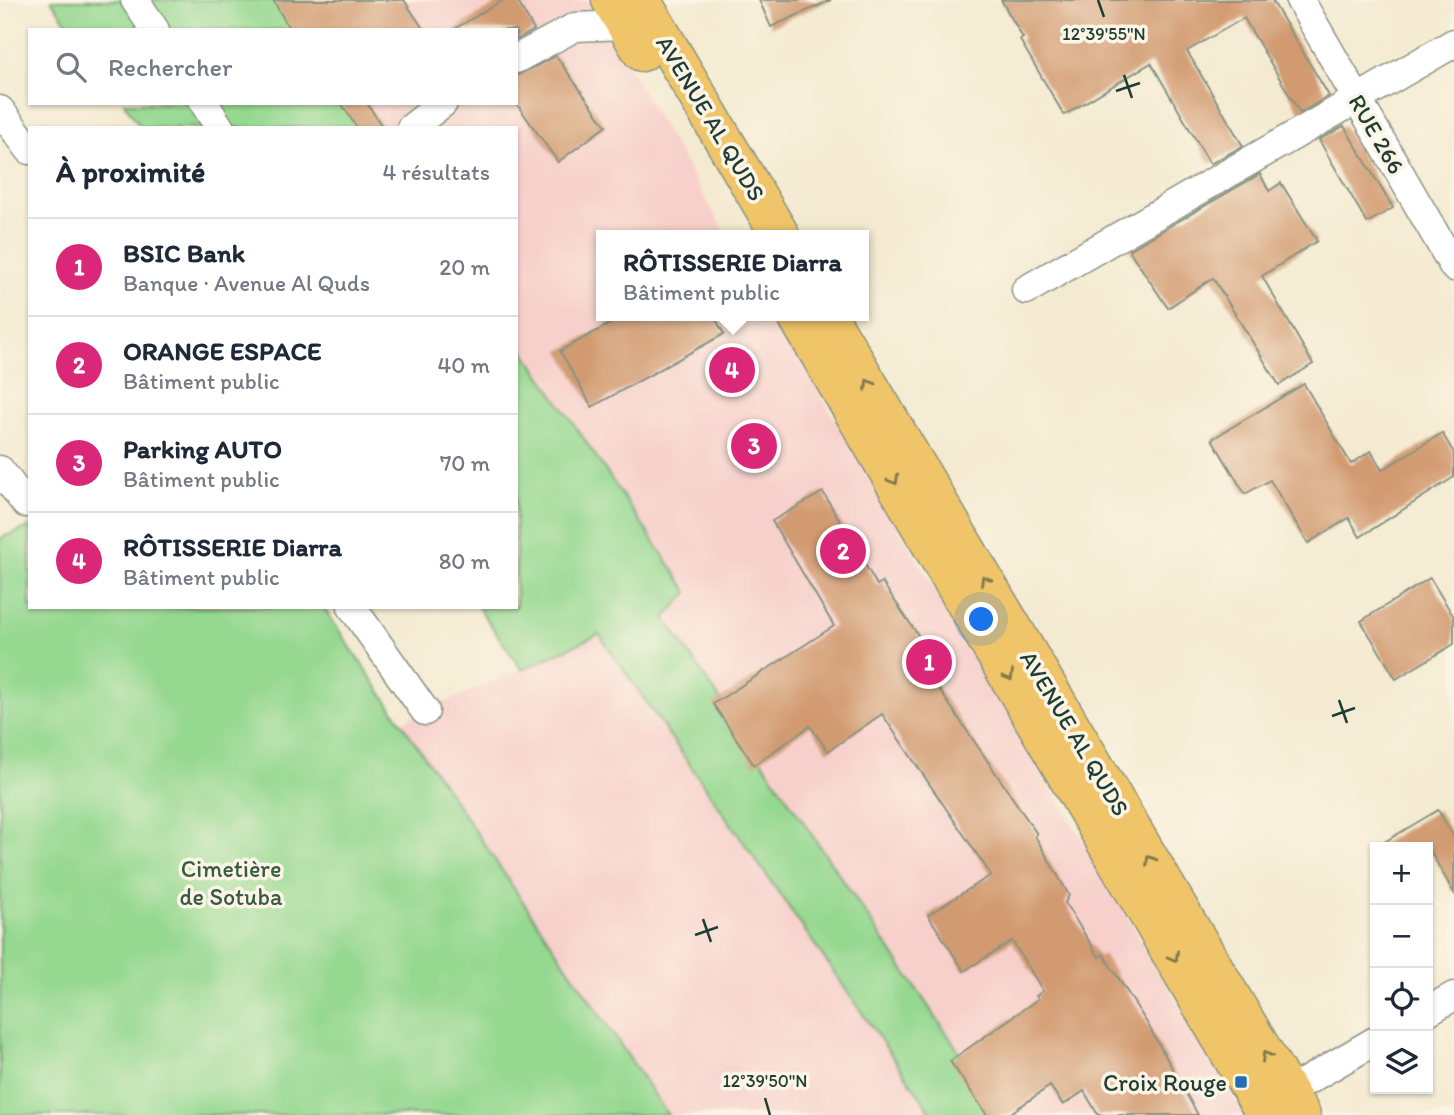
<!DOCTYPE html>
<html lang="fr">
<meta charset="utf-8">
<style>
body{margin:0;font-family:Itim,sans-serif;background:#f2f2f3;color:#1f2937}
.controls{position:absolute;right:21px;bottom:21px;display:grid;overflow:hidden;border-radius:0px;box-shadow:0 2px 5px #0004}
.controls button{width:63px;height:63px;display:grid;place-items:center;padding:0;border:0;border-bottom:2px solid #e0e1e3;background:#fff;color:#1f2937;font:35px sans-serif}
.you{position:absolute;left:982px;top:620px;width:24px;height:24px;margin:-18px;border:5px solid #fff;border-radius:50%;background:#1a73e8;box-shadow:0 0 0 10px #1a73e833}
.badge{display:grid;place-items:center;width:46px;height:46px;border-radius:50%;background:#db2777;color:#fff;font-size:23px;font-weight:700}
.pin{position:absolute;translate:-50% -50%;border:4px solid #fff;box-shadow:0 2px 7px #0006}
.popup{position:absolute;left:596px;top:230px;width:273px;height:91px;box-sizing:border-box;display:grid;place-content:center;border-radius:0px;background:#fff;filter:drop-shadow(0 2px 5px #0005);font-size:23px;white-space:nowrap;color:#747a83}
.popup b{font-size:26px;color:#1f2937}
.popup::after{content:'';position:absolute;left:50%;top:100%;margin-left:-14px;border:14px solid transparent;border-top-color:#fff}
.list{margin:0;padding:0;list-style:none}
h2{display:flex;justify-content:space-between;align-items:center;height:91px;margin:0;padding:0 28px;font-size:30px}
h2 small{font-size:23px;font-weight:400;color:#747a83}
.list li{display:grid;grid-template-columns:46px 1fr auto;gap:21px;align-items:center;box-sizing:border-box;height:98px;padding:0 28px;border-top:2px solid #e0e1e3}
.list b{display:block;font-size:26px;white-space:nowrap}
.list p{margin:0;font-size:23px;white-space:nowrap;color:#747a83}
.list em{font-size:23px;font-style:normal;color:#747a83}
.icon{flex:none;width:38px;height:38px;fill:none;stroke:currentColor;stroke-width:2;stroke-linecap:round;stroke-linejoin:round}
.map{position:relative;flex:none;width:1454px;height:1115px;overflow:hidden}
.search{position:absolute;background:#fff;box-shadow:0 2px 5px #0004;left:28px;top:28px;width:490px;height:77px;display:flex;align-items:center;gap:18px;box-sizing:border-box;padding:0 24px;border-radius:0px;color:#747a83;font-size:26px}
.panel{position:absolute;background:#fff;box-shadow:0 2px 5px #0004;left:28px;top:126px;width:490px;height:483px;border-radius:0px}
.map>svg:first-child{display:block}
.built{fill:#f7d0cc}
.green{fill:#95d890;stroke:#5a8a62;stroke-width:2}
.building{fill:#d19a6f}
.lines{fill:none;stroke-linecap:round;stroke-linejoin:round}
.minor-casing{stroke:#8a9482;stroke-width:31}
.primary-casing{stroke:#8a9482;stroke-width:41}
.minor{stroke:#fff;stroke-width:28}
.primary{stroke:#f0c469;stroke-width:38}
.oneway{stroke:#7d7a4c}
.ticks{fill:none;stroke:#1f3d34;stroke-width:2.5}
.poi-dot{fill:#1f6fb2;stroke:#fcf5e5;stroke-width:2.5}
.labels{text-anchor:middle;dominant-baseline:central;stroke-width:7;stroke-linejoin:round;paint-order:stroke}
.street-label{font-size:24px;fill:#1f3d34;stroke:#fcf5e5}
.park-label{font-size:24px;fill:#375c46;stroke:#fcf5e5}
.poi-label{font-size:24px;fill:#1f3d34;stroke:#fcf5e5;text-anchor:end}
.ticks-label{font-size:18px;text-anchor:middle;fill:#1f3d34;stroke:#fcf5e5;stroke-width:7;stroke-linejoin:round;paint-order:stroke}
</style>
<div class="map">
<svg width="1454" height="1115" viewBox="0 0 1454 1115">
<rect width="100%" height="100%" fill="#fcf5e5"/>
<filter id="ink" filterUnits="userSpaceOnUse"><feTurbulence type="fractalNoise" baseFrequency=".0143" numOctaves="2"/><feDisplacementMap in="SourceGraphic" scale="14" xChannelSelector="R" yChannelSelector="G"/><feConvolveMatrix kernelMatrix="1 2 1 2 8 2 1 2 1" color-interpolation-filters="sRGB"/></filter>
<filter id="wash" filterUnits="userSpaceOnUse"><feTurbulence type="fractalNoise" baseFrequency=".00686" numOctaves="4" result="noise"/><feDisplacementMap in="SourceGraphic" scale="28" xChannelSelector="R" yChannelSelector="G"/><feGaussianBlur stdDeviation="1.57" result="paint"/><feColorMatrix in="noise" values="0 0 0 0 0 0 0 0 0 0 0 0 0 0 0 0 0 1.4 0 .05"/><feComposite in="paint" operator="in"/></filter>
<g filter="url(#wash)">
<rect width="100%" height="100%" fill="#f4ead1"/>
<g class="built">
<polygon points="286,0 589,0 727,235 601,235 601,316 774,316 1244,1115 1002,1115 665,617 687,591 516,339 516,128 373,128 356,103 516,103 516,30 307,30"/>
<polygon points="599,634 933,1115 668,1115 401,722"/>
</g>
<g class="green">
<polygon points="51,0 286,0 307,30 72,30"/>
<polygon points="124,103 356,103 373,128 141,128"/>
<polygon points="516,339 688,592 665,618 1002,1115 933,1115 599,634 522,670 478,607 516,607"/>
<polygon points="30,527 30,607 323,607 668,1115 0,1115 0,538"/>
</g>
<g id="blocks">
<g class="building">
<polygon points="273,0 404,0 424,30 290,30"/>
<polygon points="503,0 517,0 534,30 516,40 516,30 453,30"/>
<polygon points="759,0 831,0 771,27"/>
<polygon points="1001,0 1276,0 1273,2 1329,96 1300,113 1244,18 1187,51 1243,146 1210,164 1151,63 1064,115 1020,40 1023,38"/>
<polygon points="556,56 606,126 558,162 516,103 516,76"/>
<polygon points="341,103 367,103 383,128 357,128"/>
<polygon points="1344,126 1393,208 1367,223 1319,140"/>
<polygon points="1260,174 1269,191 1281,183 1317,241 1262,276 1313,364 1279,385 1213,278 1168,308 1129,250"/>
<polygon points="624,316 714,316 724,334 592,407 560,351"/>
<polygon points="1304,384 1351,464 1371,451 1382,470 1442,433 1454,453 1454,477 1360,537 1349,518 1308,543 1270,480 1245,494 1212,439"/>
<polygon points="823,492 877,585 882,582 943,672 932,679 1037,834 1035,836 1069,895 1065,903 1099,957 1103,954 1147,1023 1198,1115 1098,1115 1084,1091 1063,1105 1050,1086 1008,1115 987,1115 950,1061 1038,999 1036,996 1043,991 1012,941 964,971 928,915 991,875 882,714 828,751 810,726 754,765 713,704 834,626 772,521"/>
<polygon points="1430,578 1454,617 1454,644 1396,679 1361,621"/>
<polygon points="1438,810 1454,837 1454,893 1428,847 1376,847"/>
</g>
</g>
</g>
<g filter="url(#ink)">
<use href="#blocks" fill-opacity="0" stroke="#8a9482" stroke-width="2"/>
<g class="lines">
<g class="minor-casing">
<g id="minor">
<polyline points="135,0 155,30"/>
<polyline points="1300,0 1454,267"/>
<polyline points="516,59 575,27 626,25"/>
<polyline points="204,103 220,128"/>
<polyline points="0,110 30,150"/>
<polyline points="411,128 443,103"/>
<polyline points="1026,290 1454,43"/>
<polyline points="0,470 25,503"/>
<polyline points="352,607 425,711"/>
<polyline points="1428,1011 1454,996"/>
<polyline points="1272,1101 1375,1041"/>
</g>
</g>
<g class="primary-casing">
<g id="primary">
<polyline points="611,0 642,52"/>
<polyline points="641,0 780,235"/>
<polyline points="797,316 1266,1115"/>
<polyline points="828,316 1301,1115"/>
</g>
</g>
<use href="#minor" class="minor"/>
<use href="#primary" class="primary"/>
</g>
<defs><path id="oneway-chevron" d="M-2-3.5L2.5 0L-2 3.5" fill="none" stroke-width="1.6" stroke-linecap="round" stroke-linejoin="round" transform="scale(1.75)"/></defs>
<g class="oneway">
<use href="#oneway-chevron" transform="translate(869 384) rotate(-121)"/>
<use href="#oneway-chevron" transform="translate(894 480) rotate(60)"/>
<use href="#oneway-chevron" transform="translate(985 580) rotate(-121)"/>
<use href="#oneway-chevron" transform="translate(1009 676) rotate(60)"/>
<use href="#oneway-chevron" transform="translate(1150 860) rotate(-121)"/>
<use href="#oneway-chevron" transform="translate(1174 957) rotate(60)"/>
<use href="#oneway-chevron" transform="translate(1266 1056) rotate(-121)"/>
</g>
</g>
<path class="ticks" d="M1098,0L1104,17M1124,75L1132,98M1116,91L1140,83M1339,700L1347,723M1332,716L1355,708M703,919L711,942M695,935L718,927M765,1098L770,1115"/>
<rect class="poi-dot" x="1234" y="1075" width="14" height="14" rx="3.5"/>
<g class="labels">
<g class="street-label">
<text transform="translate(711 118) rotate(59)">AVENUE AL QUDS</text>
<text transform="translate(1377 134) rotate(60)">RUE 266</text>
<text transform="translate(1075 733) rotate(59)">AVENUE AL QUDS</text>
</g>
<g class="park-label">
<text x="231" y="868">Cimetière<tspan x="231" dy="28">de Sotuba</tspan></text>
</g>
<g class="poi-label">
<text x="1227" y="1082">Croix Rouge</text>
</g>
</g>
<g class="ticks-label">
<text x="1104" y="40">12°39'55"N</text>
<text x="765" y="1087">12°39'50"N</text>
</g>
</svg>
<div class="controls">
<button>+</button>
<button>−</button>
<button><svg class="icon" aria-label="locate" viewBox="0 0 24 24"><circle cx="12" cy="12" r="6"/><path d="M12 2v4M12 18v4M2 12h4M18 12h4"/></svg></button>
<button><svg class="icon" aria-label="layers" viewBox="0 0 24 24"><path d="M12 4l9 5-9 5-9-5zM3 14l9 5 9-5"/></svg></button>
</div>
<div class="you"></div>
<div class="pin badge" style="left:929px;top:662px">1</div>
<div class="pin badge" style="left:843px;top:551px">2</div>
<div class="pin badge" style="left:754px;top:446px">3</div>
<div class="pin badge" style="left:732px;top:370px">4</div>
<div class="popup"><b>RÔTISSERIE Diarra</b>Bâtiment public</div>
<div class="search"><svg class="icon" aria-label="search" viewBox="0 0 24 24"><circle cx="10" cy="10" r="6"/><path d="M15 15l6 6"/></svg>Rechercher</div>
<section class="panel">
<h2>À proximité<small>4 résultats</small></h2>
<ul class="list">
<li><span class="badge">1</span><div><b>BSIC Bank</b><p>Banque · Avenue Al Quds</p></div><em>20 m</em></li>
<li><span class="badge">2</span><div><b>ORANGE ESPACE</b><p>Bâtiment public</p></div><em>40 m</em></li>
<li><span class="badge">3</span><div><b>Parking AUTO</b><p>Bâtiment public</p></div><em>70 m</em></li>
<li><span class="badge">4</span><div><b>RÔTISSERIE Diarra</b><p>Bâtiment public</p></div><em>80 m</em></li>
</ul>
</section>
</div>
